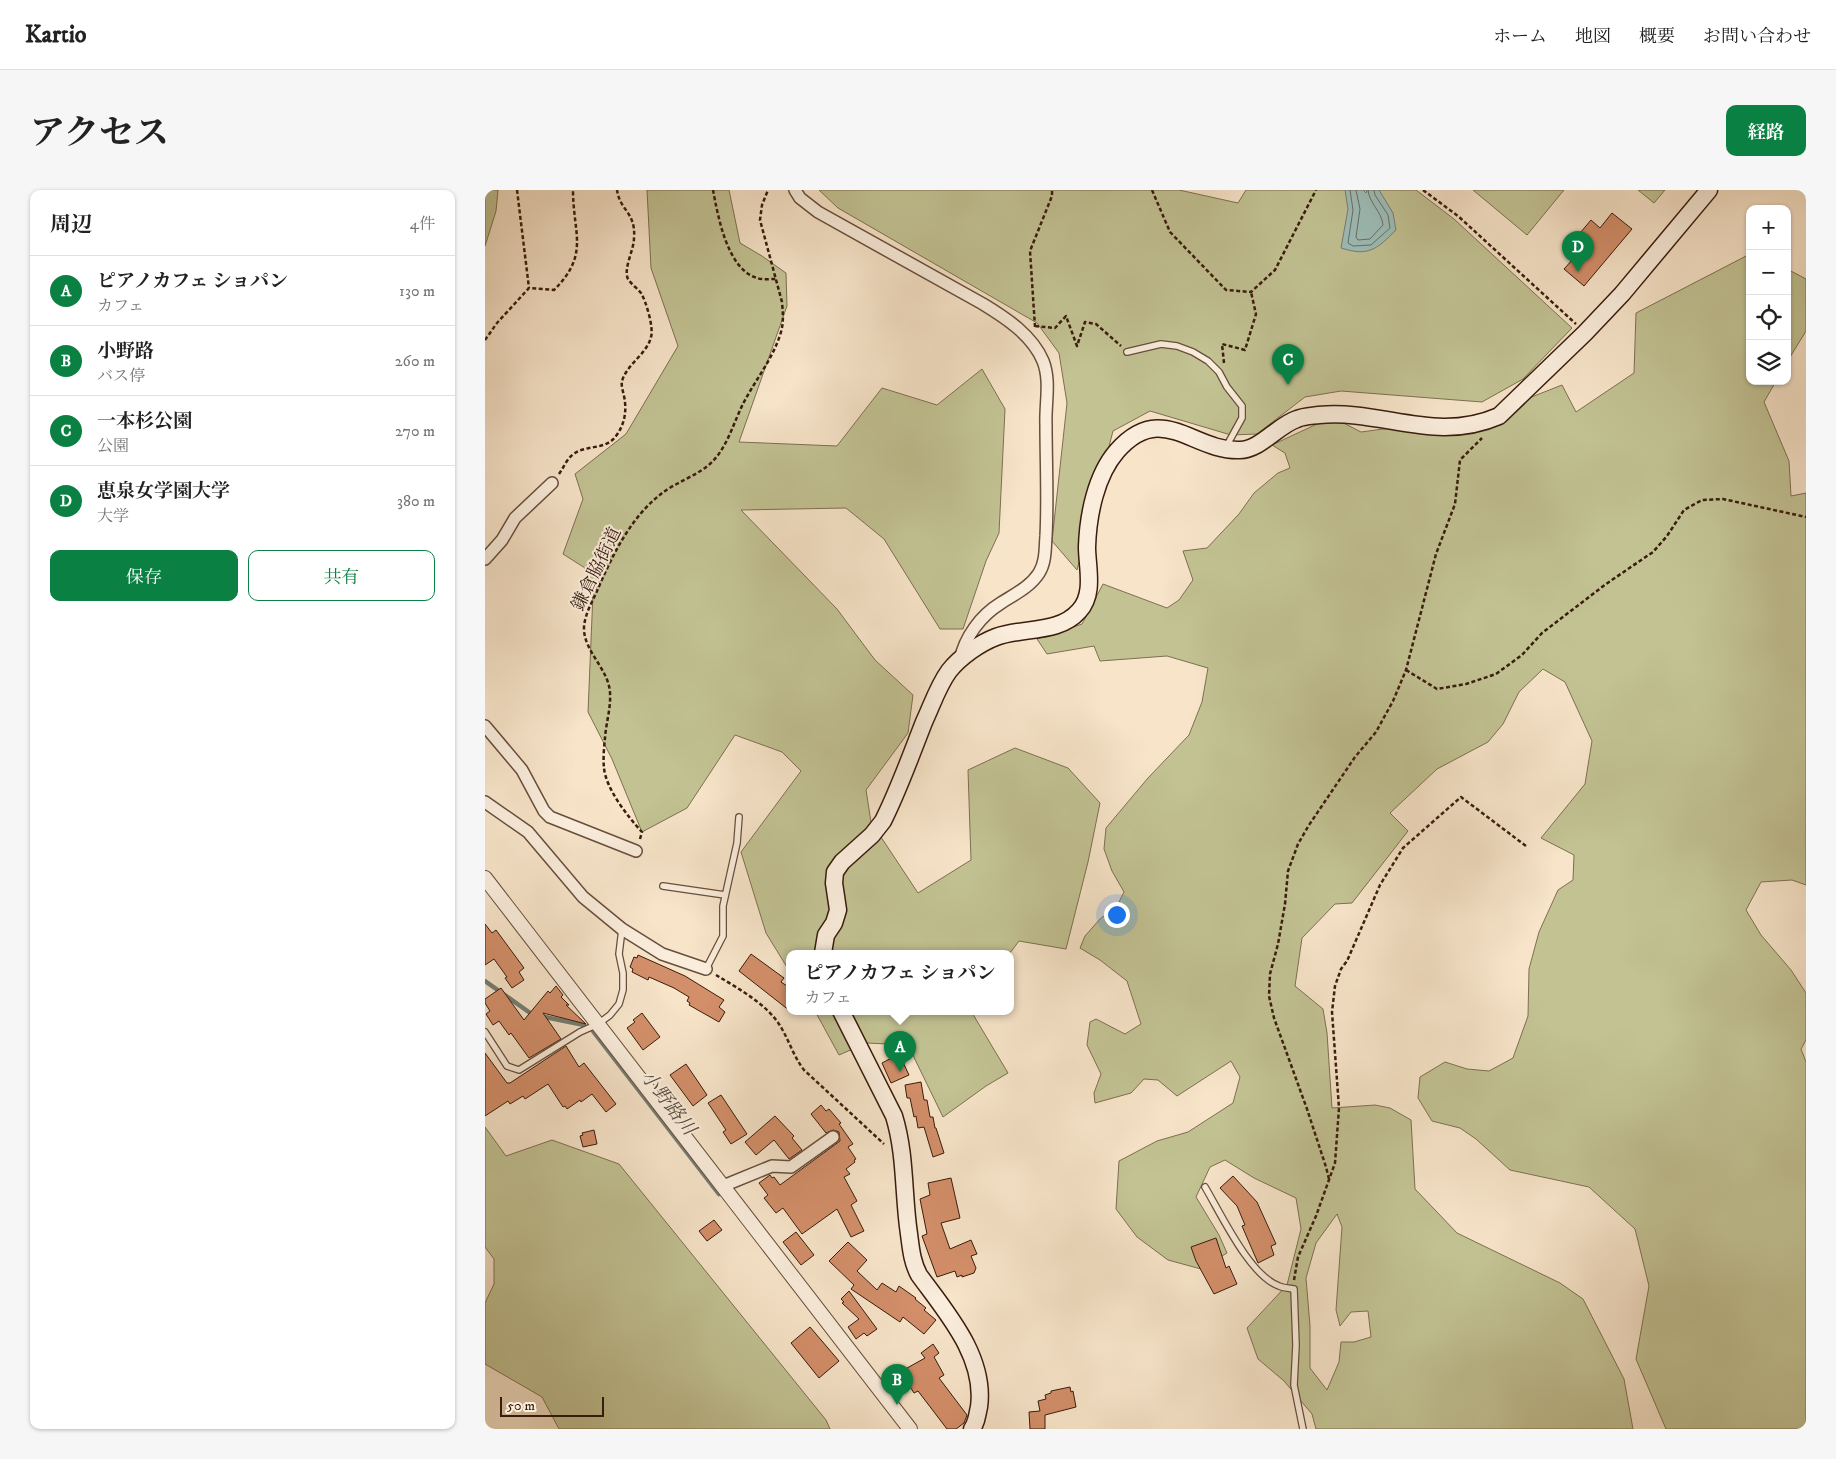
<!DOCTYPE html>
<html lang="ja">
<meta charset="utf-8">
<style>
body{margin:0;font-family:"IM FELL DW Pica","Noto Serif JP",serif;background:#f6f6f6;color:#222}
.controls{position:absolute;right:15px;top:15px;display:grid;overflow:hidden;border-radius:10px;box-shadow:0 1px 4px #0004}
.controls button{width:45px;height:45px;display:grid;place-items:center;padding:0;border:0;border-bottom:1px solid #e0e0e0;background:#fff;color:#222;font:25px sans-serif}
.scale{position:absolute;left:15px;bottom:12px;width:104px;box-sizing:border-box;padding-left:5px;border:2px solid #391c0d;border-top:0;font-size:14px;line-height:18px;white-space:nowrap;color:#391c0d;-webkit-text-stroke:4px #faeddc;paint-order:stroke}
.you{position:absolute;left:631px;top:724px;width:18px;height:18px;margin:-12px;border:4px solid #fff;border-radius:50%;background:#1a73e8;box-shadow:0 0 0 8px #1a73e833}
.badge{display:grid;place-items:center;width:32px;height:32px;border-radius:50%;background:#0b8043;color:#fff;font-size:16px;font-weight:700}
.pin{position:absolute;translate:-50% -41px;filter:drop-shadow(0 1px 2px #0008)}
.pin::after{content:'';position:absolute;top:26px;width:18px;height:15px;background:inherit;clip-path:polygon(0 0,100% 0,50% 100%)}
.popup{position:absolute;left:301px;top:760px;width:228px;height:65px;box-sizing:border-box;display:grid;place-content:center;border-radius:10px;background:#fff;filter:drop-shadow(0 1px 4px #0005);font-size:16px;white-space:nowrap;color:#767676}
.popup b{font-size:19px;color:#222}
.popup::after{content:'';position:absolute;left:50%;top:100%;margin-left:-10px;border:10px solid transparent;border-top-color:#fff}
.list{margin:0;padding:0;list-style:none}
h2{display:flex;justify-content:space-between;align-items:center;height:65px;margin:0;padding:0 20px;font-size:21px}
h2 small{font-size:16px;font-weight:400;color:#767676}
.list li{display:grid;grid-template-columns:32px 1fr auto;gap:15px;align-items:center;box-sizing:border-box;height:70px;padding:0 20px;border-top:1px solid #e0e0e0}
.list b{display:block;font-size:19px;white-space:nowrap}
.list p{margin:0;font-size:16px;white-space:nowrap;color:#767676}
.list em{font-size:16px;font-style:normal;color:#767676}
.actions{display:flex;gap:10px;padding:15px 20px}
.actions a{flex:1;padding:11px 0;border:1px solid #0b8043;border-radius:10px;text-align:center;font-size:18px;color:#0b8043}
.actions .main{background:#0b8043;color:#fff}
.icon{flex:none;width:28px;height:28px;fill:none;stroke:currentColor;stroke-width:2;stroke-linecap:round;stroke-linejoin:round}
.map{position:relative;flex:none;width:1321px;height:1239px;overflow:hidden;border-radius:10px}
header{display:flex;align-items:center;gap:30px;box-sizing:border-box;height:70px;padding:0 25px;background:#fff;border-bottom:1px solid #e0e0e0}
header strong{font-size:24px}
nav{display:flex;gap:28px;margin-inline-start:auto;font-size:18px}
.intro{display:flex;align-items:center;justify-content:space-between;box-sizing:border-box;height:120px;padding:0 30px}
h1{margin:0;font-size:35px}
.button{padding:12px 22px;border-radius:10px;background:#0b8043;color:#fff;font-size:18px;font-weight:700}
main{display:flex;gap:30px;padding:0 30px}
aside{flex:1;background:#fff;border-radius:10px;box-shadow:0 1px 4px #0004}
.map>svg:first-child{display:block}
.green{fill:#c2c293;stroke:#7e6f50;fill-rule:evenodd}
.water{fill:#9dbeb9;stroke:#757d74}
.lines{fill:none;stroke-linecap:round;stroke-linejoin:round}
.shore{stroke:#6b6d63;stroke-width:1}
.stream{stroke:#757d74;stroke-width:4.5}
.building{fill:#d38f6a;stroke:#391c0d}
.service-casing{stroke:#684e3c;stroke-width:8}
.minor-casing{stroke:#684e3c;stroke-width:14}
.tertiary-casing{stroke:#684e3c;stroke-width:16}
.secondary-casing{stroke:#391c0d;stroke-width:19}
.path{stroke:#391c0d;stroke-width:2.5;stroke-dasharray:4 2.5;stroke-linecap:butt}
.service{stroke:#faeddc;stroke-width:5.5}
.minor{stroke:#faeddc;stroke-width:11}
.tertiary{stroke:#faeddc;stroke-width:14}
.secondary{stroke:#faeddc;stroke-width:16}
.labels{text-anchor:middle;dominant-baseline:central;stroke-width:4;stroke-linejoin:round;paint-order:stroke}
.street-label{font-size:18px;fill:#391c0d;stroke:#faeddc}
.water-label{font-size:19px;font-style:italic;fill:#574d41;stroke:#faeddc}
</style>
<header>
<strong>Kartio</strong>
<nav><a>ホーム</a><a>地図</a><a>概要</a><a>お問い合わせ</a></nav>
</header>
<div class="intro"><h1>アクセス</h1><a class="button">経路</a></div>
<main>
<aside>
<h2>周辺<small>4件</small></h2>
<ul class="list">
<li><span class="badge">A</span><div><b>ピアノカフェ ショパン</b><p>カフェ</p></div><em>130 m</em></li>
<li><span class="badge">B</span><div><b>小野路</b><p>バス停</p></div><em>260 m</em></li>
<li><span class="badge">C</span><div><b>一本杉公園</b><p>公園</p></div><em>270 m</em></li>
<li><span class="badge">D</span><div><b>恵泉女学園大学</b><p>大学</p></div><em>380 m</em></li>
</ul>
<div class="actions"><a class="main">保存</a><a>共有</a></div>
</aside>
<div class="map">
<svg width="1321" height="1239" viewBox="0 0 1321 1239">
<rect width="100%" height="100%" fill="#f7e4c9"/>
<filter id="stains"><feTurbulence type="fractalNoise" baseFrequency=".004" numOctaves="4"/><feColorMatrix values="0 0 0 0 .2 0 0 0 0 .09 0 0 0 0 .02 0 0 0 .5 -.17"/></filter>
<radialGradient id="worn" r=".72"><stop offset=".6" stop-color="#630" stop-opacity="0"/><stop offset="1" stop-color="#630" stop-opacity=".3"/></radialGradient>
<g class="green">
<polygon points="0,0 13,0 11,21 0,56"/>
<polygon points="162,0 244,0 255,53 277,66 301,83 302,116 254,252 352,256 397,198 452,215 497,179 520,219 514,343 501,371 478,439 455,439 399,349 361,318 256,320 352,419 390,470 428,505 423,543 381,600 386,632 433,703 486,670 483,580 530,558 583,578 615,613 603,672 581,759 534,751 525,763 305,763 305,782 281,743 256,662 316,581 297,562 250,545 202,618 157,642 127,569 103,522 108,403 100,378 78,364 98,309 90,284 141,244 193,156 166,78"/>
<polygon points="334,0 694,0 753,13 761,0 931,0 969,29 1087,138 1038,189 997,212 856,201 820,207 772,244 746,245 665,221 628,241 592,380 567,351 582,213 574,163 552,133 353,18"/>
<polygon points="988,0 1079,0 1042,45"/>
<polygon points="1153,0 1180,0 1169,13"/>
<path d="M1265,64V191H1291L1279,212L1304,271L1306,306L1321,303V695L1307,690L1276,692L1261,720L1276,745L1306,780L1321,803V850L1316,859L1321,872V1239H1181L1151,1169L1164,1096L1150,1039L1104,997L1025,980L991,949L975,938L947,931L933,908L935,887L960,872L982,879L1004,881L1028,868L1043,826L1044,779L1054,742L1073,700L1088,690L1089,665L1056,648L1100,594L1107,551L1080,492L1058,479L1034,502L1018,534L1003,552L952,579L905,623L923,641L867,713L850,714L817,748L810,796L838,819L842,843L847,918L890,915L905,918L926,930L930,999L972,1043L1075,1093L1098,1109L1139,1189L1148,1239H831L827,1224L799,1191L773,1169L762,1138L802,1095L816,1039L811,1008L769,988L740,970L725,977L711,1007L734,1045L742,1063L716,1079L683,1070L652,1047L631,1019L634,971L672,951L703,942L748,913L755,887L746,871L692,906L673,890L659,889L646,903L610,913L609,903L616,884L602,855L605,832L611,829L640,844L656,834L642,791L615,770L595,758L600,746L615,729L632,716L639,702L627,681L619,659L621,638L663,588L704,545L717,512L723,478L682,466L615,471L609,456L562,464L552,449L597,434L618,394L682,418L694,410L708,390L698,361L722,358L754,324L769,303L793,283L805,278L800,263L787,255L847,227L876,242L913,237L960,241L1077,195L1091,222L1149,183L1151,123ZM852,1024L857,1037L851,1120L855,1136L866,1122L883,1121L886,1147L869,1152H856L854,1172L842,1200L825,1178V1136L821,1088L831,1053Z"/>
<polygon points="1302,79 1321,89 1321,141 1302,172"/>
<polygon points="330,821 486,821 523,883 501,896 458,927 423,855 382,853 354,865"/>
<polygon points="0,937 21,966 67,950 134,974 341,1230 345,1239 74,1239 57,1207 0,1174 0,1113 9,1094 9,1069 0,1057"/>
</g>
<path class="water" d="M860,0H878L881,3L882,0H894L908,23L911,40C892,59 884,67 856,58L863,19Z"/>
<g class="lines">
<g class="shore">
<polyline points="865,0 868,20 863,53 868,56 886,55 905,38 903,25 890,5 889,0"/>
<path d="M871,0L875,19L871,47L873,50L885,49L898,35C897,22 884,13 883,0"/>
</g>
<g class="stream">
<polyline points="0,791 48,825"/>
<polyline points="55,826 99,835"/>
<polyline points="108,841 234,1004"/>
</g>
</g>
<g class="building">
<polygon points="1127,23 1147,39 1099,96 1079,79 1088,69 1079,62 1106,30 1115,38"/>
<polygon points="0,734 7,743 11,740 39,778 34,782 39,790 27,798 20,788 22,787 9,769 0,775"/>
<polygon points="266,764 299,788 296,792 305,798 305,821 254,781"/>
<polygon points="153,765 200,786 239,810 234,817 240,822 234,832 204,815 205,813 202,811 204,807 189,798 164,787 163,790 147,782 148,779 145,777 149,767 152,768"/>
<polygon points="71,796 78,805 76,807 84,815 81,815 101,834 58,823 76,849 44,868 26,843 24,845 14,831 8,835 1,824 5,821 0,813 0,809 16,798 39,830 63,801 65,803"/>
<polygon points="157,823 175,847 158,860 142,838 150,832 148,830"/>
<polygon points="81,856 94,877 99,873 131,914 121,922 107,904 96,912 95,910 82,919 80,916 78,917 63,894 40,909 38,906 25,914 23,911 0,926 0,863 22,893 25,893"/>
<polygon points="414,864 424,885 406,893 397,873"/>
<polygon points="201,874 222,905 208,916 185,885"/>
<polygon points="436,892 439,910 442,910 445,927 448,927 450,938 451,938 459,963 448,967 439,937 433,938 431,926 429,927 425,908 422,908 420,895"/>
<polygon points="236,905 262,944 246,954 238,942 241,940 223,913"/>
<polygon points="336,915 341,921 344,919 356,933 354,934 368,954 363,957 371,969 369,970 370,972 361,979 365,984 359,987 372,1011 366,1015 379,1041 366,1047 352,1019 317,1044 298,1018 291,1023 279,1008 283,1005 274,993 285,985 287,988 289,987 295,995 355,951 354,942 348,940 341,943 326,924"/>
<polygon points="290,926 309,946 307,948 317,960 304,969 289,950 271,965 260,952"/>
<polygon points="109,940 112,954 98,957 95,946 98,945 97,943"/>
<polygon points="748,986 772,1012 791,1054 786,1056 789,1065 773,1073 757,1036 760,1035 752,1016 735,998"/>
<polygon points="466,988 475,1028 456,1033 465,1059 486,1050 492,1064 486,1066 491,1078 489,1083 477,1087 477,1085 472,1087 470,1081 452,1087 437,1046 442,1044 435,1009 445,1005 443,993"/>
<polygon points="229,1030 237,1040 222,1051 214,1041"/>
<polygon points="311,1042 329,1065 316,1075 298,1052"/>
<polygon points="731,1048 741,1078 744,1076 752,1094 729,1104 711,1071 706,1057"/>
<polygon points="363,1052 382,1070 372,1081 392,1100 397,1093 411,1102 414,1096 431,1108 430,1109 441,1118 439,1120 451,1130 439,1144 418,1127 415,1132 366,1099 369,1095 344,1071"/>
<polygon points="364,1101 392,1139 382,1146 379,1143 371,1149 363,1137 374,1129 357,1113 359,1112 356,1109"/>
<polygon points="325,1137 354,1171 334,1188 306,1153"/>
<polygon points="448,1154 454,1163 449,1167 459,1185 454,1188 482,1225 479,1233 471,1239 462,1239 433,1201 429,1203 422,1192 410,1199 402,1186 414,1180 415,1182 440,1168 436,1163"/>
<polygon points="585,1197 586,1202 588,1201 591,1217 560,1225 560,1239 545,1239 544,1222 555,1221 553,1211 561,1209 560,1205 566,1203 566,1201"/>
</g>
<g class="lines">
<g class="service-casing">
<g id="service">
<polyline points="642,162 676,154 692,156 708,162 723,171 734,182 742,197 757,216 757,228 741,257"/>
<polyline points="178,696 240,705"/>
<polyline points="221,779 238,746 238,716 252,653 254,627"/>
<polyline points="0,842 22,876 34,880 95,842 113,834 125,825 134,814 138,800 138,783 134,764 137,739"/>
<path d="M720,997C736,1024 765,1086 794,1096C798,1098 804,1098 809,1099L811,1155L809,1195L818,1239"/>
</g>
</g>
<g class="minor-casing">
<g id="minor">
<path d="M310,0L315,8L333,22L498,114C521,128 547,145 558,171C566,191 560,214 561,235C561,272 563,309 561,346C560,358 561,372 554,383C545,397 530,404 516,413C495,426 480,447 475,470"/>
<polyline points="0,369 17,350 30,328 67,293"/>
<polyline points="0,536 37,580 59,621 65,627 151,661"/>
<polyline points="0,612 43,642 98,707 137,739 177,764 221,779"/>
<polyline points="238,996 287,976 306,977 348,947"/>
</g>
</g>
<g class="tertiary-casing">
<polyline id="tertiary" points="0,688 425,1239"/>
</g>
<g class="secondary-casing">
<g id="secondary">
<path d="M338,763L341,745L349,733L353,720L349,693L350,682L357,672L387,645L398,631C414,599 426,565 439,532C447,515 453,496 464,481C475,467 495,453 511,447C538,437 574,444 594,421C610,404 602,377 602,357C603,325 611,285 632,261C677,210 708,262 755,260C775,260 793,235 812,229C819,226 827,226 834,225C897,219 950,254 1014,226L1100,143L1137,104L1224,0"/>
<path d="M356,821L409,926C421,965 418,1005 424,1044C426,1059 427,1072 434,1085C461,1122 501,1167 494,1217C492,1225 492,1232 487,1239"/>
</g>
</g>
<g class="path">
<polyline points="32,0 44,98"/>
<path d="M228,0C233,26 242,79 272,88C277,90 285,89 291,89"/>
<polyline points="667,0 685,42 741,100 766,102 790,80 831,0"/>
<polyline points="938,0 973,26 1091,134"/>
<polyline points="550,136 570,138 581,126 592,156 600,132 611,134 636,156"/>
<polyline points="550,137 545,61 567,6 567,0"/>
<path d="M0,150L12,133L44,98L69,100C105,64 88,44 88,0"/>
<polyline points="739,173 737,154 760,160 771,124 766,102"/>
<path d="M74,284C79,277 82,268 90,263C102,255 121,260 131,246C140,234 142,220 139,206C138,201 136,196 137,191C142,174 162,164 166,147C169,138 161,111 156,103C152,98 146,94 143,89C138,79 149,60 149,48C151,22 135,21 132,0"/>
<polyline points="921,480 952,499 981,494 1011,484 1037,465 1057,443 1121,394 1168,362 1182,346 1199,320 1217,310 1238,309 1321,327"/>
<path d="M155,649L157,642C143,627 121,599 119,578C118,569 119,557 120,548C121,533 126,518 125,503C124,479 98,461 99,437C100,424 107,412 112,401C127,366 145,328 176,304C191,292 214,285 227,272C243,256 249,231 259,212C271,189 287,170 295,145C299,134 298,124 297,112L275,30L277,15L283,0"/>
<path d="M231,785C254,799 284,815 297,839C305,853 309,867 319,880L399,954"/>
<polyline points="844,989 841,977 822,919 789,828 784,806 785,784 793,754 800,714 803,681 813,654 824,635 870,567 891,542 908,511 921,480 951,364 970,314 975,270 997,248"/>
<polyline points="809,1090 813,1067 831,1026 850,973 854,918 847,822 850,796 856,779 862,771 895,695 918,658 976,607 1041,656"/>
<polyline points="0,1237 3,1239"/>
</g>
<use href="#service" class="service"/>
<use href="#minor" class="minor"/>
<use href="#tertiary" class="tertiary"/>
<use href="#secondary" class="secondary"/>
</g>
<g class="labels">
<g class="street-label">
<text transform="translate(112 379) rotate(-64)">鎌倉脇街道</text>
</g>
<g class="water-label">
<text transform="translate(183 913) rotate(52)">小野路川</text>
</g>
</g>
<rect width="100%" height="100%" filter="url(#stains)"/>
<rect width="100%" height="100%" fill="url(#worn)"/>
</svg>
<div class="controls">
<button>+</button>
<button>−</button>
<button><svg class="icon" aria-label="locate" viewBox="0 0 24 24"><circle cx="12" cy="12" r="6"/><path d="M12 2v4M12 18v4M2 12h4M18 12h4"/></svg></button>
<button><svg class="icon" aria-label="layers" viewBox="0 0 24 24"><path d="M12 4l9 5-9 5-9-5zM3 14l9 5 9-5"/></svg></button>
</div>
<div class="scale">50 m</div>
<div class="you"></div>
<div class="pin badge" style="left:415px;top:882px">A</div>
<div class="popup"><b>ピアノカフェ ショパン</b>カフェ</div>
<div class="pin badge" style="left:412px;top:1215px">B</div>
<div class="pin badge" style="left:803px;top:195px">C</div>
<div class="pin badge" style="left:1093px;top:82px">D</div>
</div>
</main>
